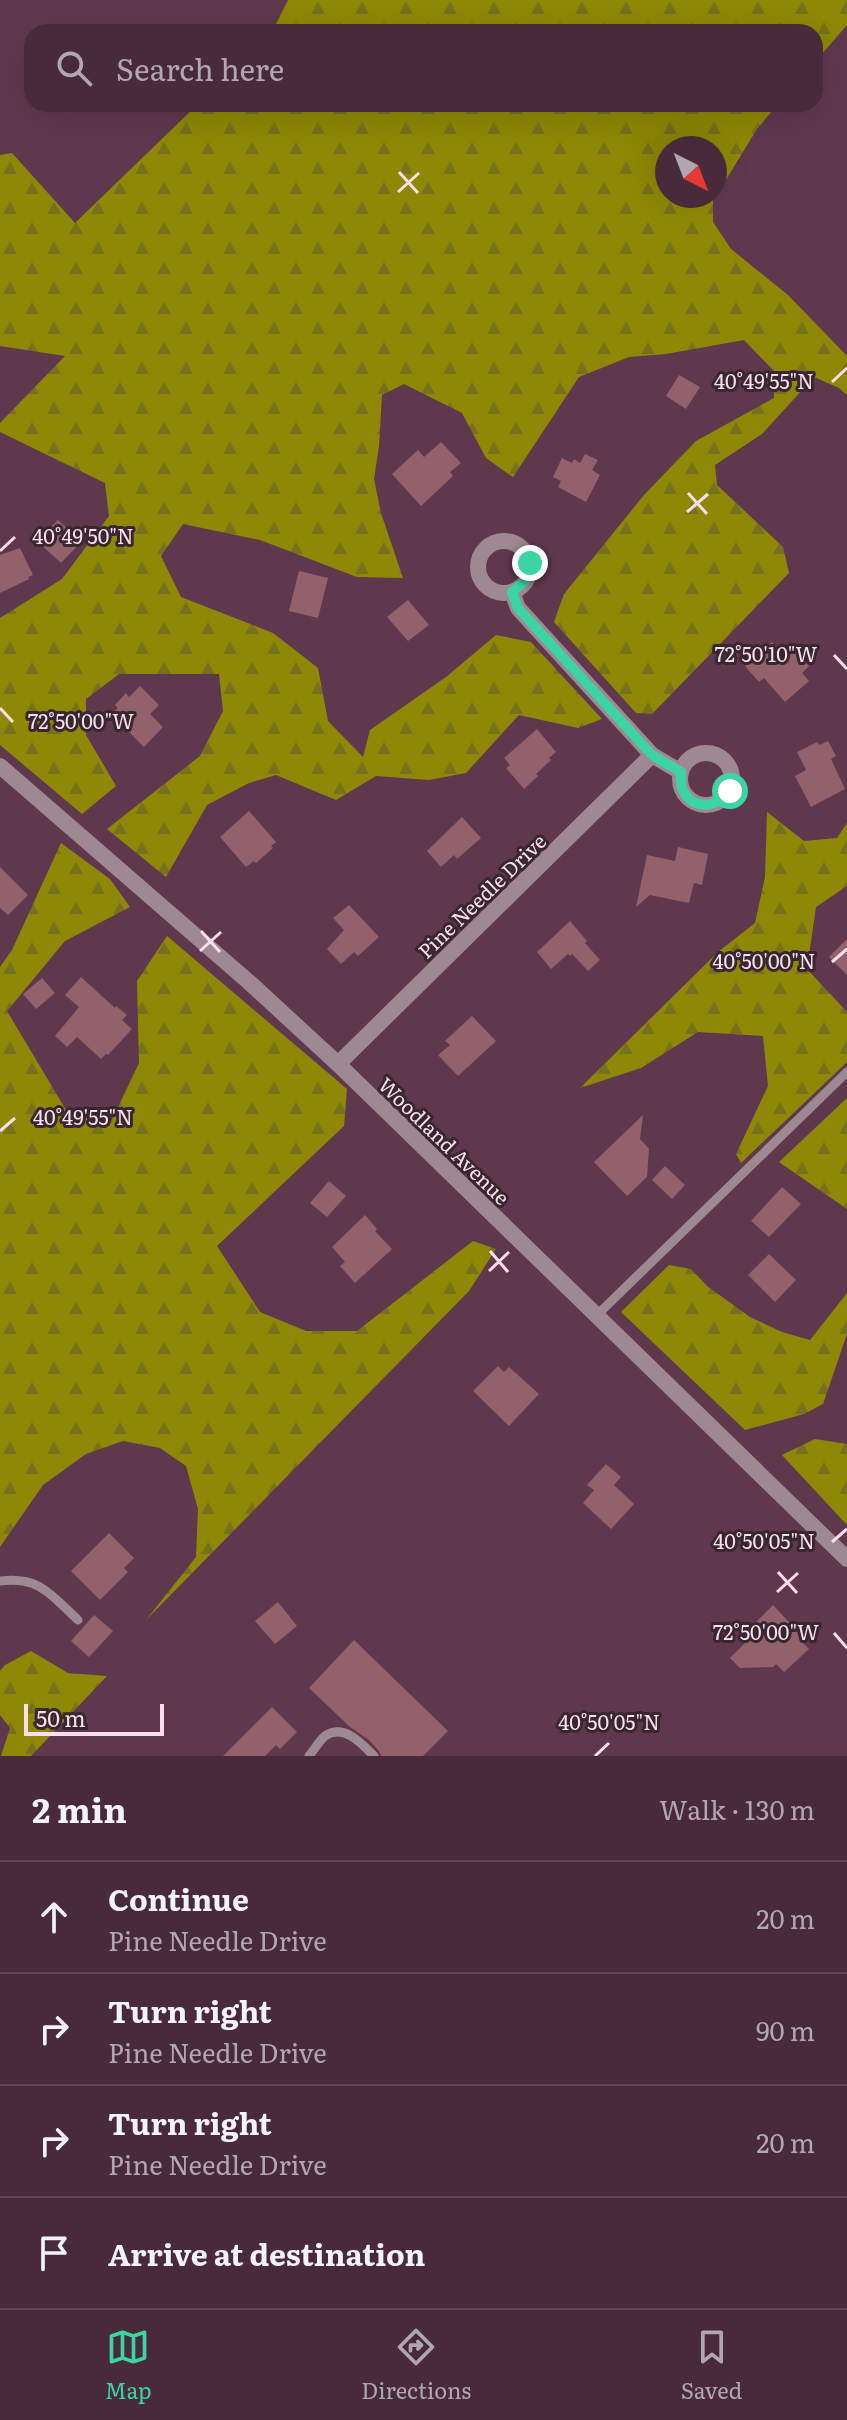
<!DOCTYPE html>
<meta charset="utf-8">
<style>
body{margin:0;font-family:Literata,serif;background:#523645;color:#f1f3f6}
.compass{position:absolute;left:655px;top:136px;width:72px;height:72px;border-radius:50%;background:#482a3a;box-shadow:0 8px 32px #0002;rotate:138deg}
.scale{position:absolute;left:24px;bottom:20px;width:140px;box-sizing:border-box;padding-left:8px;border:4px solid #f9dfec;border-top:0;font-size:22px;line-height:28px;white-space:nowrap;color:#f9dfec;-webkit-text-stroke:6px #392730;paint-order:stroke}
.stop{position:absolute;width:24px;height:24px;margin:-18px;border:6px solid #3dd4a3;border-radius:50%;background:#fff}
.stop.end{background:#3dd4a3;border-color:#fff;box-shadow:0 2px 8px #0008}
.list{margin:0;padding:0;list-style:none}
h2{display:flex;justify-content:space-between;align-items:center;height:104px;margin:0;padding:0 32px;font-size:34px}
h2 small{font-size:26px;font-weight:400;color:#b1a7af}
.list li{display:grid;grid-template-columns:52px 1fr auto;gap:24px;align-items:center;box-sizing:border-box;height:112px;padding:0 32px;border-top:2px solid #604654}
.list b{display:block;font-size:30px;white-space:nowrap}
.list p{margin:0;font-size:26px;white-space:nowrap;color:#b1a7af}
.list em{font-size:26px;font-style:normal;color:#b1a7af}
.icon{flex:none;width:44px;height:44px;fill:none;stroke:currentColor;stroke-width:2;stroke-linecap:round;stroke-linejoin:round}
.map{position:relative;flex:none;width:847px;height:1756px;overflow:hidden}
.search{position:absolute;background:#482a3a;box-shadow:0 8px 32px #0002;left:24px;right:24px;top:24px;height:88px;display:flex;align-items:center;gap:20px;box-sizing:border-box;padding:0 28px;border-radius:24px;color:#b1a7af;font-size:30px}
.sheet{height:552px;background:#482a3a}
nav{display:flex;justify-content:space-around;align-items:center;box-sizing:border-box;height:112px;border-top:2px solid #604654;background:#482a3a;font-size:22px;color:#b1a7af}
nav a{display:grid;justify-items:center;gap:4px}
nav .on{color:#3dd4a3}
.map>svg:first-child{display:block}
.forest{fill:url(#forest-firs);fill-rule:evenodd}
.building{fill:#92616b}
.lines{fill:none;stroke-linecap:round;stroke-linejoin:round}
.service{stroke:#9e8993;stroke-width:9}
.minor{stroke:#9e8993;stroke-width:16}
.route{stroke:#3dd4a3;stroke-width:10}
.ticks{fill:none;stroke:#f9dfec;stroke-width:3}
.labels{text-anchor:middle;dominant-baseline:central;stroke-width:6;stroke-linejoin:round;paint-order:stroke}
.street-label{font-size:20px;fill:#f9dfec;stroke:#392730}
.ticks-label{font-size:20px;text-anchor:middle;fill:#f9dfec;stroke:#392730;stroke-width:6;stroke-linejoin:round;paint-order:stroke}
</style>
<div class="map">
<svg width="847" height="1756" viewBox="0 0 847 1756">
<defs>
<pattern id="forest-firs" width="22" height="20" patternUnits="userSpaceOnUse" patternTransform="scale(2)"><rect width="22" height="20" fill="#8e8806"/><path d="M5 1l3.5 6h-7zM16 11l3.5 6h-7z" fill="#77701d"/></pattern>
</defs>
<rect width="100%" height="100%" fill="#60384e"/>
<g class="forest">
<polygon points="288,0 847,0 847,25 815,62 815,32 272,32"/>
<path d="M198,104H778L757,129L713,201V222L731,249L788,295L847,356V395L839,388L814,377L762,434L715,465L717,485L783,547L789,573L652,714L636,713L554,622L564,594L644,495L696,441L774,398V371L744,340L666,354L629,357L579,377L513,477L486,458L462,413L404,384L382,395L379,446L374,479L381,513L403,578L357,577L260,540L183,524L161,556L181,597L273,633L318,668L328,721L363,757L370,730L446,677L496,635L531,642L602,719L578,728L519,715L466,773L429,780L376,776L336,800L276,775L249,783L207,805L166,877L107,829L200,756L223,711L219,674H119L86,699V735L116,786L82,814L0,745V618L62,579L109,516L105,483L0,432V423L65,356L0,346V155L12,153L75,223ZM667,148H715V196H667Z"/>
<polygon points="767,812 804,841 837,838 847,823 847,886 816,907 807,969 847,1012 847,1062 741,1163 736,1154 768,1086 763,1036 698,1032 641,1068 580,1088 718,952 755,923 765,877"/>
<polygon points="61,843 110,879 130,907 65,941 7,1011 66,1110 109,1126 139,1063 137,981 167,936 347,1089 344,1126 217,1246 260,1312 306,1331 357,1331 473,1241 496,1249 469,1291 146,1620 196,1557 198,1509 186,1466 160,1448 123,1441 86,1454 43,1485 0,1547 0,967 12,950"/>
<polygon points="847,1098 847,1209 779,1162"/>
<polygon points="669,1265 691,1269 707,1286 750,1317 782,1332 810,1340 847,1293 847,1334 823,1404 804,1414 745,1430 621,1312"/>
<polygon points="815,1439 847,1444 847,1525 782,1455"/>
<polygon points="31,1651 68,1673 107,1676 31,1756 1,1756 10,1728 0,1715 0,1671 5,1665"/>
</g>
<g class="building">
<polygon points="679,375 700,387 686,409 666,396"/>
<polygon points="441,442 461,463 450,472 453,476 421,506 392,474 418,450 424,457"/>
<polygon points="585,454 598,460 592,470 600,475 586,502 558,487 561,481 553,477 562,458 572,463 574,459 580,463"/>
<polygon points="58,520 81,542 61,563 37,541"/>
<polygon points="20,548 33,575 28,577 29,579 0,593 0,555"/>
<polygon points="299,571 328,578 318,618 289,611"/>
<polygon points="408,600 429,625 408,641 387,617"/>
<polygon points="772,642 785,657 794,650 809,666 802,673 809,681 785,702 764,678 759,682 745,666"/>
<polygon points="140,686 159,705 150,714 163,727 144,747 111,714 118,708 115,705 126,693 129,697"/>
<polygon points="537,729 556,752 549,758 551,760 536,774 538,776 524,789 506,768 510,765 504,758"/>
<polygon points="828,741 836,756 831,759 845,789 811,807 795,776 806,770 797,752 817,742 819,745"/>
<polygon points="249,811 276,842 271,846 273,848 256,863 254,861 246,867 220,837"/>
<polygon points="462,817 481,838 457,859 454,855 441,867 427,851"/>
<polygon points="678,847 708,854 702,885 694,883 689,903 650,895 636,907 647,855 675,861"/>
<polygon points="0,867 28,895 8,915 0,908"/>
<polygon points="349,905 379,937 358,956 354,952 341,964 327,949 344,930 333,918"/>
<polygon points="570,921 587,941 585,943 600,960 588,971 572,954 570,956 568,954 551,969 537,952"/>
<polygon points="847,939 847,975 829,957"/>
<polygon points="81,977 115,1008 116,1006 127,1015 122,1020 132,1029 108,1055 106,1054 101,1059 77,1037 67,1047 55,1036 79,1007 65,995"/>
<polygon points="42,978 55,993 36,1009 23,994"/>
<polygon points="472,1016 496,1041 458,1076 438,1055 450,1045 445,1041"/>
<polygon points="643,1115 640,1139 649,1149 647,1177 627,1196 594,1162"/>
<polygon points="665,1166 685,1185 672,1199 652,1180"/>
<polygon points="329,1181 346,1196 327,1217 310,1203"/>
<polygon points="782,1187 801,1204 769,1237 751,1221"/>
<polygon points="365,1215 377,1229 375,1231 392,1249 355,1283 340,1266 345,1262 332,1247"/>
<polygon points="769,1254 796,1280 775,1302 748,1275"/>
<polygon points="498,1366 504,1372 509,1367 539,1394 509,1426 473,1391"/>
<polygon points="606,1464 621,1477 614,1485 634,1504 611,1529 583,1503 594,1490 587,1485"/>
<polygon points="109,1533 134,1558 124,1568 128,1572 100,1600 71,1571"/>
<polygon points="278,1602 297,1626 275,1644 255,1621"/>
<polygon points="773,1605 802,1636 799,1639 809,1649 784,1672 776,1664 773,1667 740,1668 730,1658 748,1640 745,1637 756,1627 754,1624"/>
<polygon points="94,1615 113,1631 89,1657 71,1641"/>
<polygon points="354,1640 448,1731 423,1756 381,1756 379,1751 369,1740 350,1727 309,1688"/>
<polygon points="272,1707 297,1732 280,1749 276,1745 265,1756 223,1756"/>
</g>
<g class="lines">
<g class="service">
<polyline points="596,1316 847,1072"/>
<path d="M0,1581C40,1576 51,1595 78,1620"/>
<path d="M309,1756C314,1750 319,1741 325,1736C344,1723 362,1744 374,1756"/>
</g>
<g class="minor">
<circle cx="504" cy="567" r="26"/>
<polyline points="512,592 518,608 652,755 681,772"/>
<circle cx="706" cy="779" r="26"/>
<polyline points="0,766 250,983 338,1064 847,1559"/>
<polyline points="338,1064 652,755"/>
</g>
</g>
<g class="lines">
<path class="route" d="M530,563L526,580L512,592L518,608L652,755L681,772C677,805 710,816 730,791"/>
</g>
<path class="ticks" d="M399,172L418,193M398,192L419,173M832,382L847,368M688,493L707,514M687,512L708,494M0,551L15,537M834,655L847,669M0,708L13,722M201,931L220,952M200,951L221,932M832,962L847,949M0,1131L15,1118M490,1251L508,1272M489,1271L509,1252M832,1542L847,1529M778,1572L797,1593M777,1592L798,1573M834,1633L847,1648M595,1756L609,1743"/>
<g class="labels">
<g class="street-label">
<text transform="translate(481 895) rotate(-44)">Pine Needle Drive</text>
<text transform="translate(445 1140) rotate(44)">Woodland Avenue</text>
</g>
</g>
<g class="ticks-label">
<text x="764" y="389">40°49'55"N</text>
<text x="83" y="544">40°49'50"N</text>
<text x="766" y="662">72°50'10"W</text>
<text x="81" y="729">72°50'00"W</text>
<text x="764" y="969">40°50'00"N</text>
<text x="83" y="1125">40°49'55"N</text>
<text x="764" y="1549">40°50'05"N</text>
<text x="766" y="1640">72°50'00"W</text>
<text x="609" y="1730">40°50'05"N</text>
</g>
</svg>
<svg class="compass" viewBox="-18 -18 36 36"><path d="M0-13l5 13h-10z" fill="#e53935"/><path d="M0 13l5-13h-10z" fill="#b1a7af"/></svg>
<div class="scale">50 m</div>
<div class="stop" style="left:730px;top:791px"></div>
<div class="stop end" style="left:530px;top:563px"></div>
<div class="search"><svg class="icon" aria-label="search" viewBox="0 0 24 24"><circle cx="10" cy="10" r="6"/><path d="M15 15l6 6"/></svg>Search here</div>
</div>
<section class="sheet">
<h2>2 min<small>Walk · 130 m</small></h2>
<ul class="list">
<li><svg class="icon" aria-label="ahead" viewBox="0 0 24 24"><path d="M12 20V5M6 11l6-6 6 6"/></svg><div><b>Continue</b><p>Pine Needle Drive</p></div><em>20 m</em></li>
<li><svg class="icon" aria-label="right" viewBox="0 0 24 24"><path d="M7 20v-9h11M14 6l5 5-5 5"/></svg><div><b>Turn right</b><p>Pine Needle Drive</p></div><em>90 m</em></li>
<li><svg class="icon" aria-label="right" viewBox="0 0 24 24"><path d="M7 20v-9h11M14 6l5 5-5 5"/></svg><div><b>Turn right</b><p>Pine Needle Drive</p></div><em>20 m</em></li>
<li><svg class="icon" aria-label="arrive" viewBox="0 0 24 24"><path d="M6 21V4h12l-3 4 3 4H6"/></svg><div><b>Arrive at destination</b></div></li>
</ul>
</section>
<nav>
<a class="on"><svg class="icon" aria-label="map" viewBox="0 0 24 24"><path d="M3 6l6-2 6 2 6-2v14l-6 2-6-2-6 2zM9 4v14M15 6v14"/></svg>Map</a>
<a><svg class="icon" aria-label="directions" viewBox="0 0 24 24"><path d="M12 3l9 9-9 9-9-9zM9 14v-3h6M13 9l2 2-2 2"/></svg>Directions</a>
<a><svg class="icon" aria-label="saved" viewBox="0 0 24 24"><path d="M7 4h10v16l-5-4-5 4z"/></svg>Saved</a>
</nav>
